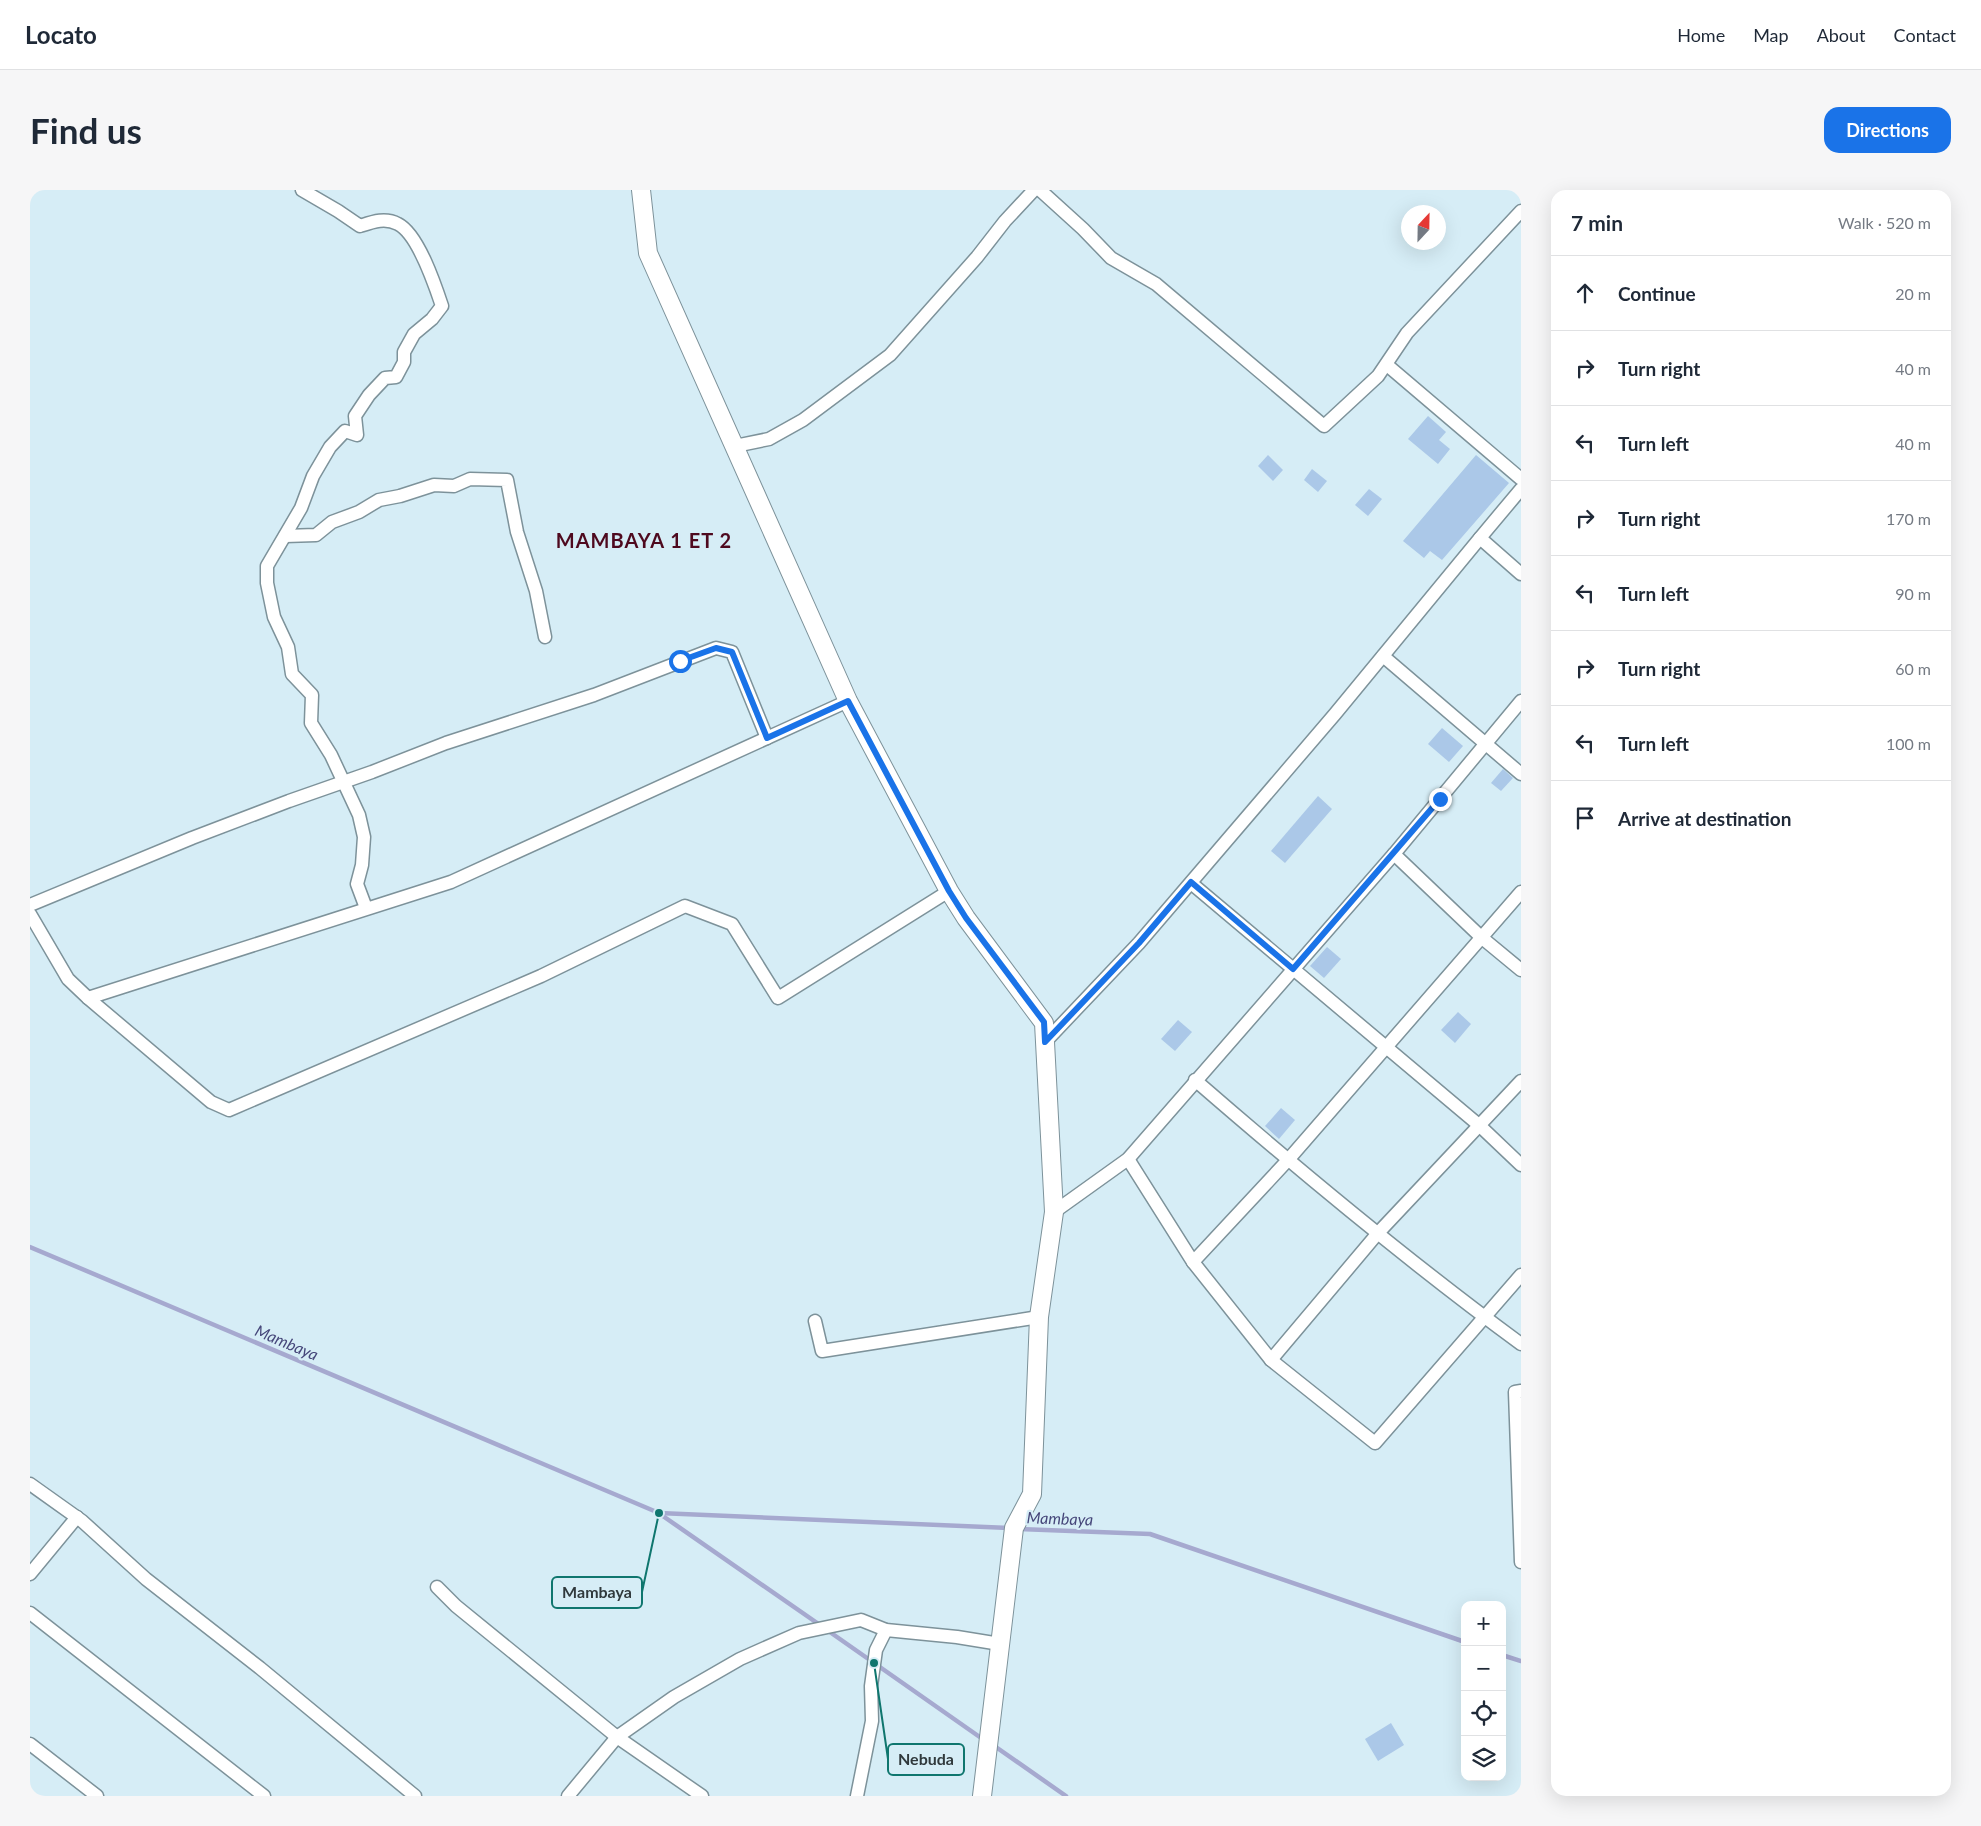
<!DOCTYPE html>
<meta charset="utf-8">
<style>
body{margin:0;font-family:Lato,sans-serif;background:#f6f6f7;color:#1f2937}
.controls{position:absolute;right:15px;bottom:15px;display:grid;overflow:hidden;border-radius:10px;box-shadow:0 5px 20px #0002}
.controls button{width:45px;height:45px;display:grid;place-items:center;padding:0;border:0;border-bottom:1px solid #e0e1e3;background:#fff;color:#1f2937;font:25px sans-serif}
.compass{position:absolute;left:1371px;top:15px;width:45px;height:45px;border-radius:50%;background:#fff;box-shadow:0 5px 20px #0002;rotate:22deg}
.stop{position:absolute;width:15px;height:15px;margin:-11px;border:4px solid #1a73e8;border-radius:50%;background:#fff}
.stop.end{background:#1a73e8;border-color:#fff;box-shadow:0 1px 5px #0008}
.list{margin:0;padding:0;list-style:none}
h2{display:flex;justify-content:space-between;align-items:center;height:65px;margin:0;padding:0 20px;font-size:21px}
h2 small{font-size:16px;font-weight:400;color:#747a83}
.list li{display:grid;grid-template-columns:32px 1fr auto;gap:15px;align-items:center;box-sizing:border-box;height:75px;padding:0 20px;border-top:1px solid #e0e1e3}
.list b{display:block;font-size:19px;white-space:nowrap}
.list em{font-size:16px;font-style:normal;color:#747a83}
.icon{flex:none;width:28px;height:28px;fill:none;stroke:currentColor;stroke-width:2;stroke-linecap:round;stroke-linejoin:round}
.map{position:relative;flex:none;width:1491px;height:1606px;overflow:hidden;border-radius:15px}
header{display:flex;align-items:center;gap:30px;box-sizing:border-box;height:70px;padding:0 25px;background:#fff;border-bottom:1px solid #e0e1e3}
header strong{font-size:24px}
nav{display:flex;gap:28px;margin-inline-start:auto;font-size:18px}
.intro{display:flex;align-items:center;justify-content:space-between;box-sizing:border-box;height:120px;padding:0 30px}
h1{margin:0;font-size:35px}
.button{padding:12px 22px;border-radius:15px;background:#1a73e8;color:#fff;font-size:18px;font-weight:700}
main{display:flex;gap:30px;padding:0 30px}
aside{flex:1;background:#fff;border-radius:15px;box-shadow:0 5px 20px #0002}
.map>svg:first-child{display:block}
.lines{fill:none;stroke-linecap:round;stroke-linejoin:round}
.stream{stroke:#a6a9cf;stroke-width:4.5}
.building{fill:#abc8e8}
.street-casing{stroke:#7d929a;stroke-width:15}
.secondary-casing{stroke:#7d929a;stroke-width:20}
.street{stroke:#fff;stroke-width:12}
.secondary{stroke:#fff;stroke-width:18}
.route{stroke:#1a73e8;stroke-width:6}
.labels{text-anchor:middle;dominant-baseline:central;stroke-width:4.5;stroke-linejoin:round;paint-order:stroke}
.water-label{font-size:16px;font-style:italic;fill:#46477a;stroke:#d6edf6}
.district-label{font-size:20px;font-weight:bold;letter-spacing:1px;fill:#4e091e;stroke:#d6edf6}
.leader{fill:none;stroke:#0f766e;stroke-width:2}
.callout-dot{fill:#0f766e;stroke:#d6edf6;stroke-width:2}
.callout{fill:#d6edf6;stroke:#0f766e;stroke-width:2}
.callout-label{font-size:16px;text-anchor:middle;font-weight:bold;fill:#30393c}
</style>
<header>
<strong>Locato</strong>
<nav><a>Home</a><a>Map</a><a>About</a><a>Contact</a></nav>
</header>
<div class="intro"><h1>Find us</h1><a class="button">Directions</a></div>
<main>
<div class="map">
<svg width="1491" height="1606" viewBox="0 0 1491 1606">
<rect width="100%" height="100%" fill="#d6edf6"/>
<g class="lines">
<g class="stream">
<polyline points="0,1057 629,1323 979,1338"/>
<polyline points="630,1324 790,1435"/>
<polyline points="989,1339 1120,1344 1435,1452"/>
<polyline points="797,1440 954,1550"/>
<polyline points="1472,1465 1491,1471"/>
<polyline points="963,1555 1036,1606"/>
</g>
</g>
<g class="building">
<polygon points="1398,226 1416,242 1409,250 1420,259 1408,274 1378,249"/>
<polygon points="1238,265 1253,280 1243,291 1228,276"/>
<polygon points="1446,265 1479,293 1412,370 1400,361 1394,368 1373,351"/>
<polygon points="1282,279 1297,291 1288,302 1274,290"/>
<polygon points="1339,299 1352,309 1338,326 1325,315"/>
<polygon points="1412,538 1433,556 1419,572 1398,554"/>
<polygon points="1473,579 1483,588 1471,601 1461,593"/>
<polygon points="1288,606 1302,619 1255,673 1241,661"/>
<polygon points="1297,757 1311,769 1294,788 1280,776"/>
<polygon points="1428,822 1441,834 1425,853 1411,840"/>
<polygon points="1148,830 1162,842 1145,861 1131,849"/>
<polygon points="1251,918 1265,930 1249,949 1235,936"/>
<polygon points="1361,1533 1374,1555 1348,1571 1335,1549"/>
</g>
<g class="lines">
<g class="street-casing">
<g id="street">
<path d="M272,0L308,21L330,36C342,32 355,27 368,34C388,44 405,95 412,116L402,129L384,144L374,162V172L366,187L355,188L339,205L325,226L327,245L315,241L300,257L283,286L271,318L237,376V393L244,427L258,457L262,484L282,505L281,533L301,565L329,625L334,647L332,675L327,694L336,718"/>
<polyline points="1010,0 1053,39 1081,68 1126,94 1294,236 1348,186 1377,143 1491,21"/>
<polyline points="1357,175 1491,289"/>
<polyline points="705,256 739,249 773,230 860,165 947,67 975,31 1004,0"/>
<polyline points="1491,299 1450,348 1491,384"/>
<polyline points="255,346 286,345 302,332 329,322 349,310 370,306 404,295 424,296 440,289 477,290 487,342 506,401 515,447"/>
<polyline points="1353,466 1491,584"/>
<polyline points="1364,664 1451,747 1491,780"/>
<polyline points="1161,693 1450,936 1491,975"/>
<polyline points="0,715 162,648 259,611 342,582 416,553 564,505 686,458 702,462 737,548"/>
<polyline points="0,724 38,789 58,808 181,912 199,920 511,786 655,716 702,734 748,808 919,701"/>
<polyline points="58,808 421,692 818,511"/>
<polyline points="1015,852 1109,753 1305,524 1450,348"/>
<path d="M1165,890C1271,982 1378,1071 1491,1154"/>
<polyline points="1098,969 1163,1072 1241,1170 1345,1253 1491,1085"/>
<polyline points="1024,1022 1098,969 1364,664 1491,511"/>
<polyline points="1163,1072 1258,970 1491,702"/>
<polyline points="785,1131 792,1161 1009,1127"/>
<polyline points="1241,1170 1348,1043 1491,891"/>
<polyline points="1491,1201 1485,1202 1491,1372"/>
<polyline points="0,1294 52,1331 116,1389 230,1478 385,1606"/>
<polyline points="0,1384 47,1327"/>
<polyline points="407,1397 426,1416 587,1547 672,1606"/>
<polyline points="0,1423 234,1606"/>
<polyline points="0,1554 67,1606"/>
<polyline points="538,1606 587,1547 644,1507 710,1469 769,1443 831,1430 856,1440 927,1447 970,1454"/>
<polyline points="827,1606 842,1531 841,1496 846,1460 856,1440"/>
</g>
</g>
<g class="secondary-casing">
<polyline id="secondary" points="611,0 618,63 818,511 919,701 936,728 1014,833 1024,1022 1009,1127 1002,1304 984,1338 952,1606"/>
</g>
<use href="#street" class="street"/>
<use href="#secondary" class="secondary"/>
</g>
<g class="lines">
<polyline class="route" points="650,471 686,458 702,462 737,548 818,511 919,701 936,728 1014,832 1015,852 1109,753 1161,692 1263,779 1410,609"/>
</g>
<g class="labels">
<g class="water-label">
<text transform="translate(257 1152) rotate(23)">Mambaya</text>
<text transform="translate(1030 1328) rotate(2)">Mambaya</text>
</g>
<g class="district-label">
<text x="614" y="350">MAMBAYA 1 ET 2</text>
</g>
</g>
<path class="leader" d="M629 1323L612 1402M844 1473L858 1569"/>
<g class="callout-dot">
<circle cx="629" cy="1323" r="5"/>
<circle cx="844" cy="1473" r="5"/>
</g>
<g class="callout">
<rect x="522" y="1387" width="90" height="31" rx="5"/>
<rect x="858" y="1554" width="76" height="31" rx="5"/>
</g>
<g class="callout-label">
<text x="567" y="1408">Mambaya</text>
<text x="896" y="1575">Nebuda</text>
</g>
</svg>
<div class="controls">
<button>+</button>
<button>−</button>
<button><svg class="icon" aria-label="locate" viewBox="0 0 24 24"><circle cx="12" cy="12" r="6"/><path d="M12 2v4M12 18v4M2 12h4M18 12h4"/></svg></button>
<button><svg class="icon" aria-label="layers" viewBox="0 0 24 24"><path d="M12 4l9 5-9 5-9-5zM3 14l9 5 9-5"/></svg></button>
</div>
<svg class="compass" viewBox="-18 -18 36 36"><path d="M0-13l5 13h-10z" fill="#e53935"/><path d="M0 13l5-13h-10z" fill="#747a83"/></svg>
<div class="stop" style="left:650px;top:471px"></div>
<div class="stop end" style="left:1410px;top:609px"></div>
</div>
<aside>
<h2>7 min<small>Walk · 520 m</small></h2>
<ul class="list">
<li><svg class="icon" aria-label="ahead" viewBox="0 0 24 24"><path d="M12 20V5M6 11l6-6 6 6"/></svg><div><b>Continue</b></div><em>20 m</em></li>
<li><svg class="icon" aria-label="right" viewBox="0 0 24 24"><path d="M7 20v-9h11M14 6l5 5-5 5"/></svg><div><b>Turn right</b></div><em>40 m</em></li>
<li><svg class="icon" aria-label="left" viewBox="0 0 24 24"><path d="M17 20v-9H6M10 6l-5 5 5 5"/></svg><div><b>Turn left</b></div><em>40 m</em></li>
<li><svg class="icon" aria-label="right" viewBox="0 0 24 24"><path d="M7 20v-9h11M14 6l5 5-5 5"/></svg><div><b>Turn right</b></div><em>170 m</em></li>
<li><svg class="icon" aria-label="left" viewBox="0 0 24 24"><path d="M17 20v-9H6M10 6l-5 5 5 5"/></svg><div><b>Turn left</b></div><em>90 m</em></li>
<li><svg class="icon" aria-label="right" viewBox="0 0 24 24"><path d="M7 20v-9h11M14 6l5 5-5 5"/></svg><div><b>Turn right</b></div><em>60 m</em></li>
<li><svg class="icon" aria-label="left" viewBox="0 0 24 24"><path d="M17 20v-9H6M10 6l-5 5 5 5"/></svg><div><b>Turn left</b></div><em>100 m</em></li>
<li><svg class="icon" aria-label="arrive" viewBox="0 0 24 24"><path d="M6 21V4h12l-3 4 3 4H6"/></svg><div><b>Arrive at destination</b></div></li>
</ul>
</aside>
</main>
